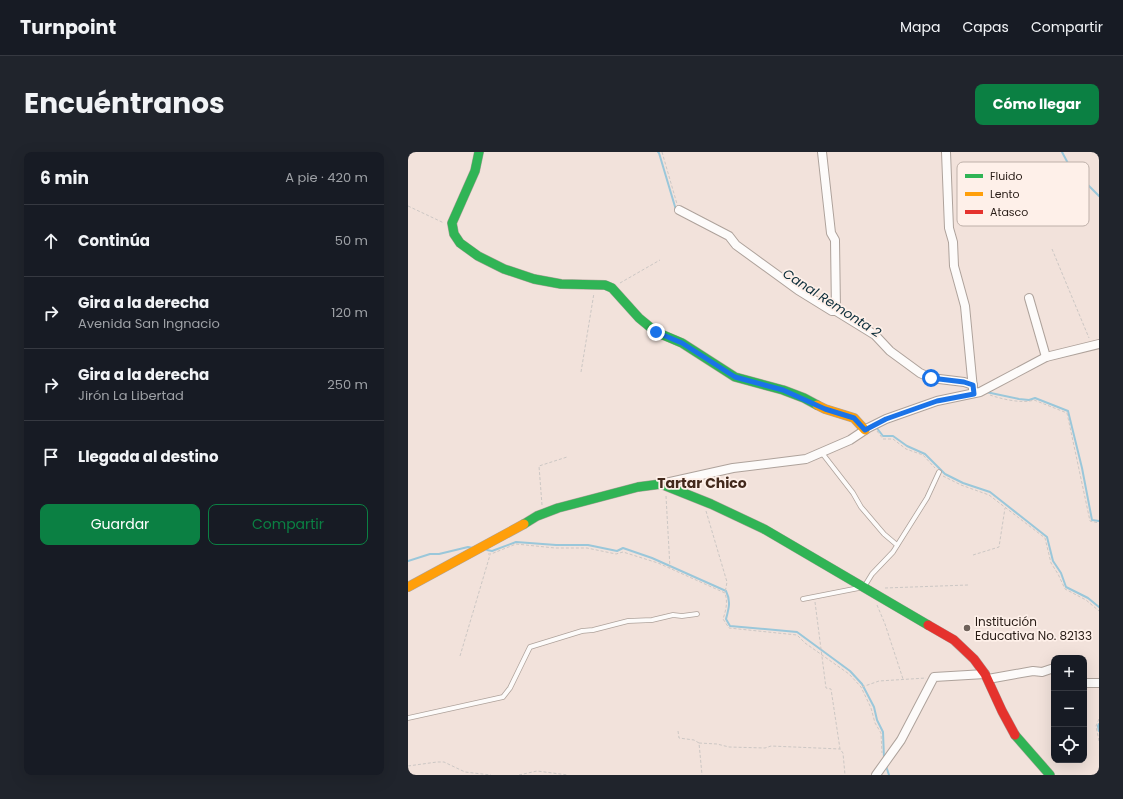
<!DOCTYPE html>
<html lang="es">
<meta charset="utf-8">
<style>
body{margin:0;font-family:Poppins,sans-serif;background:#20242c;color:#f1f3f6}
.controls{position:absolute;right:12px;bottom:12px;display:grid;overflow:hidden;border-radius:8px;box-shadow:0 4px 16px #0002}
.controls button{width:36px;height:36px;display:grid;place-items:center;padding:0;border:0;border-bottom:1px solid #363941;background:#171b24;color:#f1f3f6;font:20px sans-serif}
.stop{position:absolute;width:12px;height:12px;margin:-9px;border:3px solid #1a73e8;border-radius:50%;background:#fff}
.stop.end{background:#1a73e8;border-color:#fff;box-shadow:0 1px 4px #0008}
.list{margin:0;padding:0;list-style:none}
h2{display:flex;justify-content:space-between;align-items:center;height:52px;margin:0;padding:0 16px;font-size:17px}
h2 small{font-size:13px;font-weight:400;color:#9ea1a6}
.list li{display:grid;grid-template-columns:26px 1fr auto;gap:12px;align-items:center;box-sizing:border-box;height:72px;padding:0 16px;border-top:1px solid #363941}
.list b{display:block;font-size:15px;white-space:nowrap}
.list p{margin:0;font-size:13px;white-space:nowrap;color:#9ea1a6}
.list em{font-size:13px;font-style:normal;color:#9ea1a6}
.actions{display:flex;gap:8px;padding:12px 16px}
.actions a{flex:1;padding:9px 0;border:1px solid #0b8043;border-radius:8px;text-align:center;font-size:14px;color:#0b8043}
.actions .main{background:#0b8043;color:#fff}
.icon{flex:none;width:22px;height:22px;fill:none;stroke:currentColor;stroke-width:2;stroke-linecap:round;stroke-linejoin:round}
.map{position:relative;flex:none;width:691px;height:623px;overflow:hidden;border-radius:8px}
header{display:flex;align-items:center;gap:24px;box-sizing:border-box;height:56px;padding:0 20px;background:#171b24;border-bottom:1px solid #363941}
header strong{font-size:19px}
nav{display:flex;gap:22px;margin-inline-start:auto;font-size:14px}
.intro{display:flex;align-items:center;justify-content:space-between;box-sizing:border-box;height:96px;padding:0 24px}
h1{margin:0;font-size:28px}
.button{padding:10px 18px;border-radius:8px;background:#0b8043;color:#fff;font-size:14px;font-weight:700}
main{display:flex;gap:24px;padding:0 24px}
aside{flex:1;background:#171b24;border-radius:8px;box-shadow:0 4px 16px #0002}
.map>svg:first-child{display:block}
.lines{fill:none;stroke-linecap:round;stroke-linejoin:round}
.stream{stroke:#9ac7da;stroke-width:2}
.lane-casing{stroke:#aea29b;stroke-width:5.5}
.street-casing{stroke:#aea29b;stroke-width:10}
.fast-casing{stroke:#aea29b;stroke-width:10}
.slow-casing{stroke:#aea29b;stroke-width:10}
.jam-casing{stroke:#aea29b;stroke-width:10}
.path{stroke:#ccc7c4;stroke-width:1;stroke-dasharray:3 2;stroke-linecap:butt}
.lane{stroke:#fdfbfa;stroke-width:4}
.street{stroke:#fdfbfa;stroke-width:8}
.fast{stroke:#30b455;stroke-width:9}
.slow{stroke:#ff9f0a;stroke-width:9}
.jam{stroke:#e5322d;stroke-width:9}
.route{stroke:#1a73e8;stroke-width:5}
.poi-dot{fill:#6e615a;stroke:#fef0e9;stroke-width:1.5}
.labels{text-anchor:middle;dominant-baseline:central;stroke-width:3.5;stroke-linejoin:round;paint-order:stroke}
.poi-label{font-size:12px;fill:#271b15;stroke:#fef0e9;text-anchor:start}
.water-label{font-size:13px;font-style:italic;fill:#0b2d3a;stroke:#fef0e9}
.quarter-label{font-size:14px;font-weight:bold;fill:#43291c;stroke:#fef0e9}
.key{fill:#fef0e9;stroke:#beb0a9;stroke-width:1}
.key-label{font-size:11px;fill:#271b15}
</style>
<header>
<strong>Turnpoint</strong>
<nav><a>Mapa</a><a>Capas</a><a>Compartir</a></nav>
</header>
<div class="intro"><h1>Encuéntranos</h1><a class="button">Cómo llegar</a></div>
<main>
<aside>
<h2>6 min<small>A pie · 420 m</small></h2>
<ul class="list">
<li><svg class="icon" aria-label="ahead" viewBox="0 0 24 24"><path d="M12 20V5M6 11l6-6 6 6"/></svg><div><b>Continúa</b></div><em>50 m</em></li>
<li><svg class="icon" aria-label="right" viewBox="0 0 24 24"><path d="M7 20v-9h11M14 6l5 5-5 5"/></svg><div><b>Gira a la derecha</b><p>Avenida San Ingnacio</p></div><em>120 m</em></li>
<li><svg class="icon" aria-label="right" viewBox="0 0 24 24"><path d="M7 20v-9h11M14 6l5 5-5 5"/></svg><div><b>Gira a la derecha</b><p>Jirón La Libertad</p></div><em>250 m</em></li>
<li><svg class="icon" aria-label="arrive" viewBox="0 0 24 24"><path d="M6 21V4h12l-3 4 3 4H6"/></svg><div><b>Llegada al destino</b></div></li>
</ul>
<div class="actions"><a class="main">Guardar</a><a>Compartir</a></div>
</aside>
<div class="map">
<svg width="691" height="623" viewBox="0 0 691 623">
<rect width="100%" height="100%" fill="#f2e2db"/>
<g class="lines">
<g class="stream">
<polyline points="250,0 251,1 268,58"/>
<polyline points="654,0 662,15 691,44"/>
<polyline points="578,240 611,247 621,248 627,246 660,259 674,316 684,368 691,369"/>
<polyline points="468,275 475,284 485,284 499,294 517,302 537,322 555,331 582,340 639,385 645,409 653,421 658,435 680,446 691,455"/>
<path d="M79,398L84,399L108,390L148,393H180L209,399L215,396L244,406L318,439C323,449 321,456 318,467L322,474L389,480L442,519L454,532L466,555L469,568L475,580L476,606"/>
<polyline points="0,409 22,402 31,402 60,395 65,396"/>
<polyline points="691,572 690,574 691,579"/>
<polyline points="478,614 481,623"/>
</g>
<g class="lane-casing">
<g id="lane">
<polyline points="414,301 445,341 453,355 476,382 489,393"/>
<polyline points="395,447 456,435 464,422 485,400 519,346 531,320"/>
<polyline points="0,566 95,545 102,536 122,495 174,479 185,478 220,469 244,468 265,463 274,464 289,462"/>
</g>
</g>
<g class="street-casing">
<g id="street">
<polyline points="414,0 423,81 427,88 428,159"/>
<polyline points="538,0 541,76 545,90 546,114 557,154 565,237"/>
<polyline points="271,58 321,84 328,93 390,138 424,159 428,159 467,183 482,199 512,221 523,226 556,230 565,233"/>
<polyline points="621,146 638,205"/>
<polyline points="253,332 325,316 398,307 442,288 460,276 478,267 529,249 572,240 638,205 691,192"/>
<polyline points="580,527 625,519 634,520 646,516"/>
<polyline points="676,531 691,531"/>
<polyline points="468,623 493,588 526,525 577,522"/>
</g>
</g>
<g class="fast-casing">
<g id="fast">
<polyline points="71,0 67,19 44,71 46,82 52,91 70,104 96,117 126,127 153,132 197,133 204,136 231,166 248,180 274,191 327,225 375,238 396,246 409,253"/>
<polyline points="116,372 129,364 150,356 230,335 253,332 303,352 356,377 520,473"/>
<polyline points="607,583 642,623"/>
</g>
</g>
<g class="slow-casing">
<g id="slow">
<polyline points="409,253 417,257 446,266 457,278"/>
<polyline points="0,435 116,372"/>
</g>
</g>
<g class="jam-casing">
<polyline id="jam" points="520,473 546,488 566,507 577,522 594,559 607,583"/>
</g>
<g class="path">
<polyline points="254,0 269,52"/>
<polyline points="0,54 36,71"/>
<polyline points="644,97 681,186"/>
<polyline points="212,131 252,108"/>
<polyline points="173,220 186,141"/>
<path d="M582,243C593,247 615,252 626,248L659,261L682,369L691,371"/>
<polyline points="469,279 475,287 485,287 498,297 515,303 527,316"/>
<polyline points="535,324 553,333 581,343 637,386 643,411 650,422 657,437 678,448 691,459"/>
<polyline points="258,344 262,416"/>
<polyline points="134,353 131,314 159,305"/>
<polyline points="298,359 319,430 317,441"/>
<path d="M80,402H83L108,392L147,396H179L208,402L215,400L250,411L317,441C320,450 318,458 315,467L321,476L389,483L397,491L441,522L453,535L463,556L467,571L473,581L474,601"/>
<polyline points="565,403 591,395 597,356"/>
<polyline points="477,436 560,433"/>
<polyline points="407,450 418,536 423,537 432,597 435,601 437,623"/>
<polyline points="469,453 477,472 495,527"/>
<polyline points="52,504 82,403"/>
<polyline points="454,535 471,529 518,526"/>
<polyline points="691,567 688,574 691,589"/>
<polyline points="270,579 271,586 286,588 291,591 294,623"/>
<polyline points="291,591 309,592 321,595 357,596 363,594 432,597"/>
<polyline points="0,614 29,610 36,610 57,620 83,623"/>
<polyline points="111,623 129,619 160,623"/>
</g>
<use href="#lane" class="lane"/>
<use href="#street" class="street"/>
<use href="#fast" class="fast"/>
<use href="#slow" class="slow"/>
<use href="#jam" class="jam"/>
</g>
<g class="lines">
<polyline class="route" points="248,180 274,191 327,225 375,238 417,257 446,266 457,278 478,267 529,249 566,242 565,233 556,230 523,226"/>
</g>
<circle class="poi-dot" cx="559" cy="476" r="4"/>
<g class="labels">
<g class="poi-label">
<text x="567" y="469">Institución<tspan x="567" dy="14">Educativa No. 82133</tspan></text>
</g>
<g class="water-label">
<text transform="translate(424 151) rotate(33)">Canal Remonta 2</text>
</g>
<g class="quarter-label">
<text x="294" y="331">Tartar Chico</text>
</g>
</g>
<rect x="549" y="10" width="132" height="64" rx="6" class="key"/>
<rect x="557" y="22" width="18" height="4" fill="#30b455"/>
<rect x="557" y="40" width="18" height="4" fill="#ff9f0a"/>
<rect x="557" y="58" width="18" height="4" fill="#e5322d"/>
<g class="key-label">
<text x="582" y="28">Fluido</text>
<text x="582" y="46">Lento</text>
<text x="582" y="64">Atasco</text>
</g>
</svg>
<div class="controls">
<button>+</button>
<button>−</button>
<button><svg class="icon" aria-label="locate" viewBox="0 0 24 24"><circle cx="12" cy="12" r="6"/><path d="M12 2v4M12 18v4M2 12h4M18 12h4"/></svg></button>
</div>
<div class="stop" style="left:523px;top:226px"></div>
<div class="stop end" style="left:248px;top:180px"></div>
</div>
</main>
